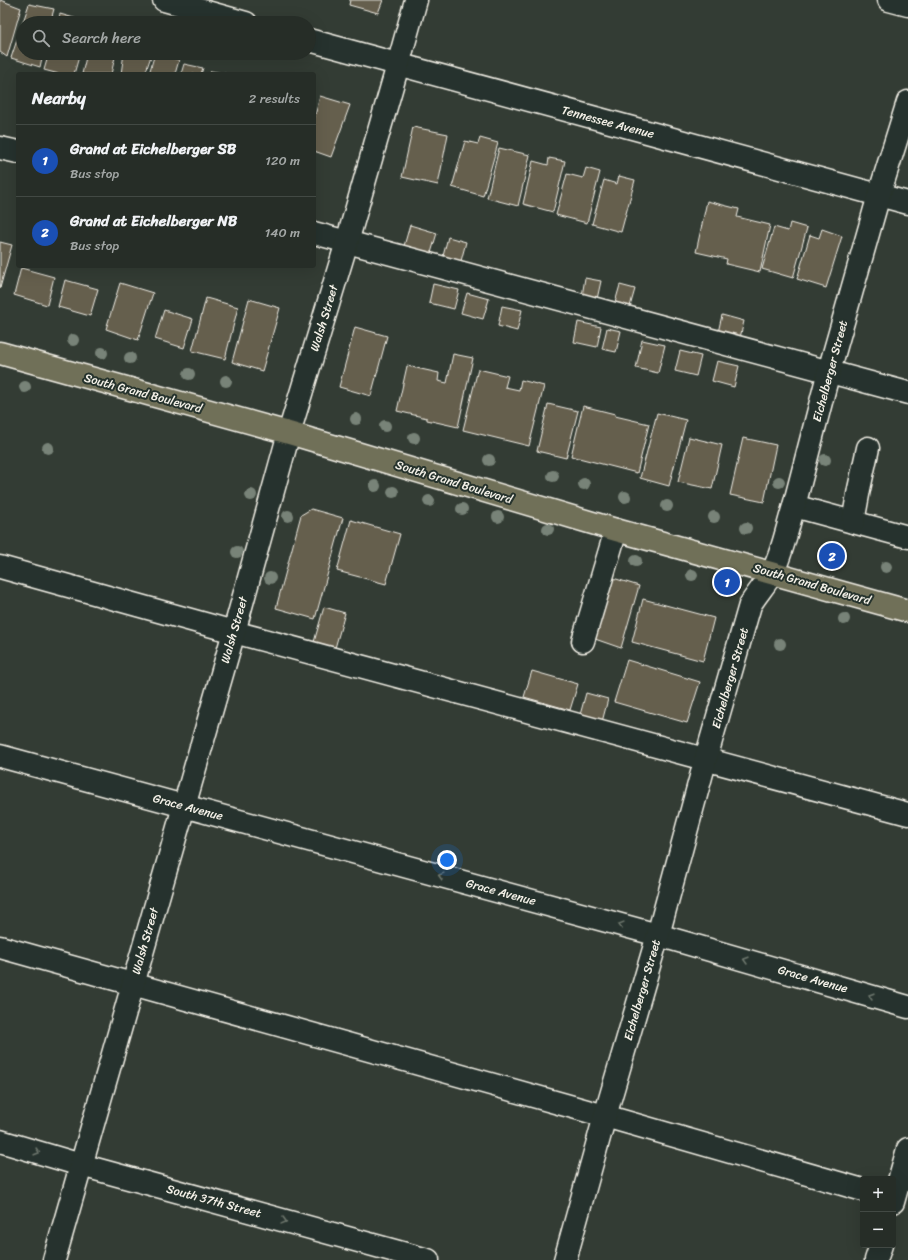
<!DOCTYPE html>
<meta charset="utf-8">
<style>
body{margin:0;font-family:Sriracha,sans-serif;background:#323933;color:#f1f3f6}
.controls{position:absolute;right:12px;bottom:12px;display:grid;overflow:hidden;border-radius:4px;box-shadow:0 4px 16px #0002}
.controls button{width:36px;height:36px;display:grid;place-items:center;padding:0;border:0;border-bottom:1px solid #424944;background:#262d27;color:#f1f3f6;font:20px sans-serif}
.you{position:absolute;left:447px;top:860px;width:14px;height:14px;margin:-10px;border:3px solid #fff;border-radius:50%;background:#1a73e8;box-shadow:0 0 0 6px #1a73e833}
.badge{display:grid;place-items:center;width:26px;height:26px;border-radius:50%;background:#8abfa5;color:#fff;font-size:13px;font-weight:700}
.pin{position:absolute;translate:-50% -50%;border:2px solid #fff;box-shadow:0 1px 4px #0006}
.list{margin:0;padding:0;list-style:none}
h2{display:flex;justify-content:space-between;align-items:center;height:52px;margin:0;padding:0 16px;font-size:17px}
h2 small{font-size:13px;font-weight:400;color:#a4a8a7}
.list li{display:grid;grid-template-columns:26px 1fr auto;gap:12px;align-items:center;box-sizing:border-box;height:72px;padding:0 16px;border-top:1px solid #424944}
.list b{display:block;font-size:15px;white-space:nowrap}
.list p{margin:0;font-size:13px;white-space:nowrap;color:#a4a8a7}
.list em{font-size:13px;font-style:normal;color:#a4a8a7}
.icon{flex:none;width:22px;height:22px;fill:none;stroke:currentColor;stroke-width:2;stroke-linecap:round;stroke-linejoin:round}
.map{position:relative;flex:none;width:908px;height:1260px;overflow:hidden}
.search{position:absolute;background:#262d27;box-shadow:0 4px 16px #0002;left:16px;top:16px;width:300px;height:44px;display:flex;align-items:center;gap:10px;box-sizing:border-box;padding:0 14px;border-radius:22px;color:#a4a8a7;font-size:15px}
.panel{position:absolute;background:#262d27;box-shadow:0 4px 16px #0002;left:16px;top:72px;width:300px;height:196px;border-radius:4px}
.map>svg:first-child{display:block}
.building{fill:#655e4e;stroke:#f4f1e8}
.lines{fill:none;stroke-linecap:round;stroke-linejoin:round}
.minor-casing{stroke:#f4f1e8;stroke-width:25}
.major-casing{stroke:#f4f1e8;stroke-width:25}
.minor{stroke:#26332d;stroke-width:22}
.major{stroke:#706f59;stroke-width:22}
.tree{fill:#788378}
.oneway{stroke:#6e766e}
.labels{text-anchor:middle;dominant-baseline:central;stroke-width:4;stroke-linejoin:round;paint-order:stroke}
.street-label{font-size:12px;fill:#f4f1e8;stroke:#26332d}
</style>
<div class="map">
<svg width="908" height="1260" viewBox="0 0 908 1260">
<rect width="100%" height="100%" fill="#333c34"/>
<filter id="ink" filterUnits="userSpaceOnUse"><feTurbulence type="fractalNoise" baseFrequency=".025" numOctaves="2"/><feDisplacementMap in="SourceGraphic" scale="8" xChannelSelector="R" yChannelSelector="G"/><feConvolveMatrix kernelMatrix="1 2 1 2 8 2 1 2 1" color-interpolation-filters="sRGB"/></filter>
<g filter="url(#ink)">
<g class="building">
<polygon points="0,0 21,8 7,57 0,52"/>
<polygon points="350,0 383,0 378,13 349,5"/>
<polygon points="29,4 54,9 50,23 23,23 23,53 43,53 40,67 11,58"/>
<polygon points="60,14 88,22 88,23 58,23"/>
<polygon points="49,53 80,53 74,74 59,74 44,70"/>
<polygon points="87,53 116,53 111,74 82,74"/>
<polygon points="124,53 152,53 145,74 121,74"/>
<polygon points="155,53 179,60 175,74 149,74"/>
<polygon points="184,64 203,68 201,74 181,74"/>
<polygon points="211,71 229,74 210,74"/>
<polygon points="320,96 350,105 331,157 314,151 314,120"/>
<polygon points="413,127 448,134 438,185 402,177"/>
<polygon points="480,138 498,143 483,196 452,187 465,141 478,144"/>
<polygon points="499,148 530,155 518,206 487,198"/>
<polygon points="549,158 565,161 553,212 523,204 533,161 548,165"/>
<polygon points="586,168 600,172 587,223 556,215 567,174 583,178"/>
<polygon points="619,176 635,180 621,232 592,224 604,180 617,184"/>
<polygon points="707,201 739,209 737,217 770,225 760,272 726,264 727,259 696,252"/>
<polygon points="790,223 807,228 793,278 762,269 774,227 788,231"/>
<polygon points="410,225 437,233 431,253 404,246"/>
<polygon points="822,229 842,236 826,288 797,279 810,235 819,238"/>
<polygon points="448,237 466,242 461,261 443,256"/>
<polygon points="0,242 12,245 0,288"/>
<polygon points="21,268 54,277 47,305 14,295"/>
<polygon points="585,278 601,281 597,299 582,296"/>
<polygon points="65,280 98,289 90,316 58,307"/>
<polygon points="120,283 153,293 138,340 106,329"/>
<polygon points="433,284 459,290 454,309 429,303"/>
<polygon points="620,285 635,289 629,310 614,306"/>
<polygon points="467,293 489,299 483,319 461,313"/>
<polygon points="206,298 238,307 225,359 192,351"/>
<polygon points="249,299 280,308 262,371 232,362"/>
<polygon points="502,306 522,310 517,331 498,326"/>
<polygon points="164,310 193,319 184,348 155,339"/>
<polygon points="722,315 744,321 739,342 717,337"/>
<polygon points="578,322 601,327 597,347 574,342"/>
<polygon points="355,327 387,336 371,396 339,387"/>
<polygon points="607,328 621,331 616,352 602,349"/>
<polygon points="642,340 665,345 658,373 636,368"/>
<polygon points="680,351 701,356 696,376 675,371"/>
<polygon points="453,354 473,358 458,427 427,420 427,418 397,411 407,366 439,373 438,381 447,383"/>
<polygon points="717,361 739,366 734,387 712,381"/>
<polygon points="478,369 508,376 505,387 519,390 521,380 544,386 529,446 463,430"/>
<polygon points="548,404 578,411 566,458 537,451"/>
<polygon points="583,406 615,414 615,416 649,424 637,473 571,456"/>
<polygon points="657,413 686,420 669,486 640,478"/>
<polygon points="689,437 722,445 712,489 678,482"/>
<polygon points="743,438 776,445 764,502 730,495"/>
<polygon points="311,509 343,518 315,619 276,608 301,515"/>
<polygon points="351,520 400,534 386,584 337,571"/>
<polygon points="613,578 639,586 621,648 595,639"/>
<polygon points="643,599 714,618 703,661 632,642"/>
<polygon points="324,607 345,613 335,648 314,642"/>
<polygon points="627,660 700,682 687,723 614,702"/>
<polygon points="532,671 578,684 570,710 524,697"/>
<polygon points="586,693 608,699 602,722 580,715"/>
</g>
<g class="lines">
<g class="minor-casing">
<g id="minor">
<polyline points="164,0 246,23"/>
<polyline points="889,0 908,5"/>
<polyline points="309,40 908,203"/>
<polyline points="0,148 18,152"/>
<polyline points="314,233 908,393"/>
<polyline points="794,506 908,537"/>
<polyline points="853,522 859,489 868,448"/>
<polyline points="0,567 234,632 908,814"/>
<polyline points="583,641 616,530"/>
<polyline points="0,756 658,935 908,1007"/>
<polyline points="0,947 605,1116 863,1190"/>
<polyline points="0,1141 81,1165 428,1260"/>
<polyline points="893,1202 908,1149"/>
<polyline points="54,1260 234,632 289,433 347,242 398,65 416,0"/>
<path d="M565,1260L605,1116L658,935L706,758L750,605C757,593 767,583 773,571C783,551 787,528 794,506L829,371L879,195L908,102"/>
<polyline points="876,1260 881,1245"/>
</g>
</g>
<g class="major-casing">
<polyline id="major" points="0,353 289,433 616,530 908,611"/>
</g>
<use href="#minor" class="minor"/>
<use href="#major" class="major"/>
</g>
<g class="tree">
<circle cx="73" cy="340" r="6"/>
<circle cx="102" cy="353" r="6"/>
<circle cx="130" cy="358" r="6"/>
<circle cx="189" cy="374" r="6"/>
<circle cx="226" cy="381" r="6"/>
<circle cx="25" cy="387" r="6"/>
<circle cx="356" cy="419" r="6"/>
<circle cx="385" cy="426" r="6"/>
<circle cx="414" cy="438" r="6"/>
<circle cx="48" cy="448" r="6"/>
<circle cx="489" cy="460" r="6"/>
<circle cx="825" cy="460" r="6"/>
<circle cx="553" cy="476" r="6"/>
<circle cx="779" cy="482" r="6"/>
<circle cx="584" cy="484" r="6"/>
<circle cx="375" cy="486" r="6"/>
<circle cx="393" cy="492" r="6"/>
<circle cx="251" cy="495" r="6"/>
<circle cx="625" cy="497" r="6"/>
<circle cx="429" cy="501" r="6"/>
<circle cx="667" cy="506" r="6"/>
<circle cx="462" cy="509" r="6"/>
<circle cx="288" cy="516" r="6"/>
<circle cx="498" cy="517" r="6"/>
<circle cx="714" cy="517" r="6"/>
<circle cx="746" cy="528" r="6"/>
<circle cx="548" cy="529" r="6"/>
<circle cx="827" cy="551" r="6"/>
<circle cx="237" cy="552" r="6"/>
<circle cx="636" cy="561" r="6"/>
<circle cx="886" cy="567" r="6"/>
<circle cx="692" cy="575" r="6"/>
<circle cx="270" cy="578" r="6"/>
<circle cx="844" cy="619" r="6"/>
<circle cx="780" cy="644" r="6"/>
</g>
<defs><path id="oneway-chevron" d="M-2-3.5L2.5 0L-2 3.5" fill="none" stroke-width="1.6" stroke-linecap="round" stroke-linejoin="round"/></defs>
<g class="oneway">
<use href="#oneway-chevron" transform="translate(441 876) rotate(-165)"/>
<use href="#oneway-chevron" transform="translate(621 925) rotate(-165)"/>
<use href="#oneway-chevron" transform="translate(746 960) rotate(-164)"/>
<use href="#oneway-chevron" transform="translate(871 996) rotate(-164)"/>
<use href="#oneway-chevron" transform="translate(37 1152) rotate(16)"/>
<use href="#oneway-chevron" transform="translate(284 1221) rotate(15)"/>
</g>
</g>
<g class="labels">
<g class="street-label">
<text transform="translate(608 122) rotate(15)">Tennessee Avenue</text>
<text transform="translate(324 318) rotate(-73)">Walsh Street</text>
<text transform="translate(830 371) rotate(-75)">Eichelberger Street</text>
<text transform="translate(143 393) rotate(15)">South Grand Boulevard</text>
<text transform="translate(454 482) rotate(17)">South Grand Boulevard</text>
<text transform="translate(812 584) rotate(16)">South Grand Boulevard</text>
<text transform="translate(234 630) rotate(-74)">Walsh Street</text>
<text transform="translate(730 678) rotate(-74)">Eichelberger Street</text>
<text transform="translate(188 807) rotate(15)">Grace Avenue</text>
<text transform="translate(501 892) rotate(15)">Grace Avenue</text>
<text transform="translate(145 941) rotate(-74)">Walsh Street</text>
<text transform="translate(813 979) rotate(16)">Grace Avenue</text>
<text transform="translate(642 990) rotate(-74)">Eichelberger Street</text>
<text transform="translate(214 1201) rotate(15)">South 37th Street</text>
</g>
</g>
</svg>
<div class="controls">
<button>+</button>
<button>−</button>
</div>
<div class="you"></div>
<div class="pin badge" style="left:727px;top:582px;background:#1a4fb4">1</div>
<div class="pin badge" style="left:832px;top:556px;background:#1a4fb4">2</div>
<div class="search"><svg class="icon" aria-label="search" viewBox="0 0 24 24"><circle cx="10" cy="10" r="6"/><path d="M15 15l6 6"/></svg>Search here</div>
<section class="panel">
<h2>Nearby<small>2 results</small></h2>
<ul class="list">
<li><span class="badge" style="background:#1a4fb4">1</span><div><b>Grand at Eichelberger SB</b><p>Bus stop</p></div><em>120 m</em></li>
<li><span class="badge" style="background:#1a4fb4">2</span><div><b>Grand at Eichelberger NB</b><p>Bus stop</p></div><em>140 m</em></li>
</ul>
</section>
</div>
